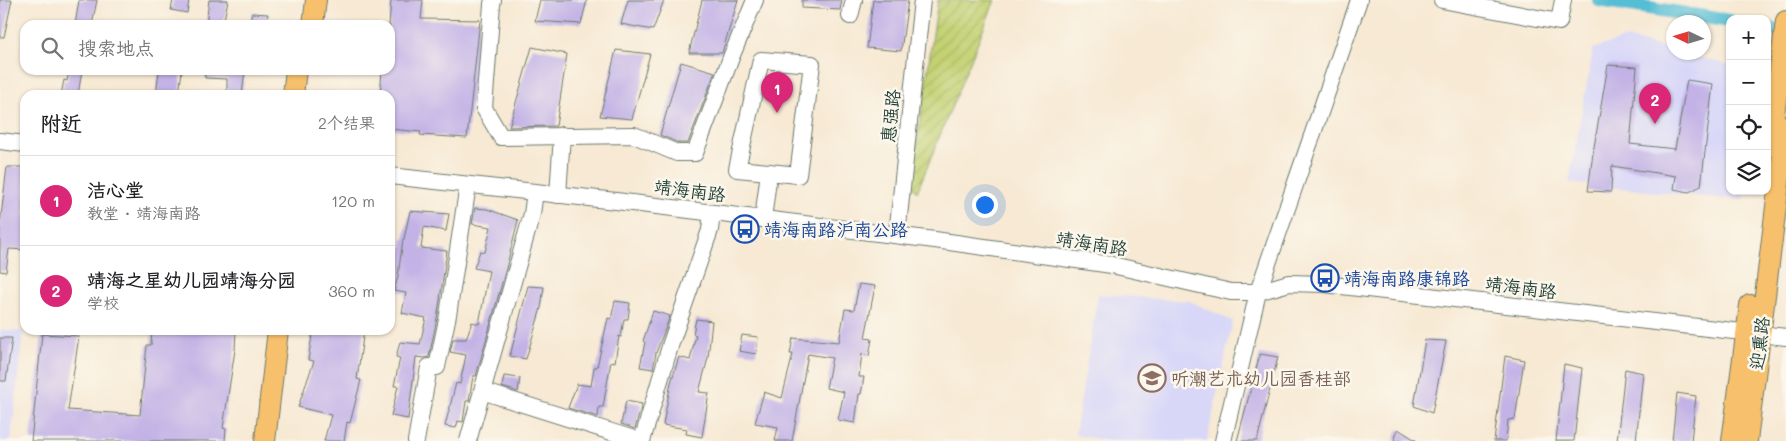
<!DOCTYPE html>
<html lang="zh">
<meta charset="utf-8">
<style>
body{margin:0;font-family:Mali,"LXGW WenKai TC",sans-serif;background:#f2f2f2;color:#202124}
.controls{position:absolute;right:15px;top:15px;display:grid;overflow:hidden;border-radius:10px;box-shadow:0 1px 4px #0004}
.controls button{width:45px;height:45px;display:grid;place-items:center;padding:0;border:0;border-bottom:1px solid #e0e0e0;background:#fff;color:#202124;font:25px sans-serif}
.compass{position:absolute;left:1666px;top:15px;width:45px;height:45px;border-radius:50%;background:#fff;box-shadow:0 1px 4px #0004;rotate:274deg}
.you{position:absolute;left:984px;top:204px;width:18px;height:18px;margin:-12px;border:4px solid #fff;border-radius:50%;background:#1a73e8;box-shadow:0 0 0 8px #1a73e833}
.badge{display:grid;place-items:center;width:32px;height:32px;border-radius:50%;background:#db2777;color:#fff;font-size:16px;font-weight:700}
.pin{position:absolute;translate:-50% -41px;filter:drop-shadow(0 1px 2px #0008)}
.pin::after{content:'';position:absolute;top:26px;width:18px;height:15px;background:inherit;clip-path:polygon(0 0,100% 0,50% 100%)}
.list{margin:0;padding:0;list-style:none}
h2{display:flex;justify-content:space-between;align-items:center;height:65px;margin:0;padding:0 20px;font-size:21px}
h2 small{font-size:16px;font-weight:400;color:#757577}
.list li{display:grid;grid-template-columns:32px 1fr auto;gap:15px;align-items:center;box-sizing:border-box;height:90px;padding:0 20px;border-top:1px solid #e0e0e0}
.list b{display:block;font-size:19px;white-space:nowrap}
.list p{margin:0;font-size:16px;white-space:nowrap;color:#757577}
.list em{font-size:16px;font-style:normal;color:#757577}
.icon{flex:none;width:28px;height:28px;fill:none;stroke:currentColor;stroke-width:2;stroke-linecap:round;stroke-linejoin:round}
.map{position:relative;flex:none;width:1786px;height:441px;overflow:hidden}
.search{position:absolute;background:#fff;box-shadow:0 1px 4px #0004;left:20px;top:20px;width:375px;height:55px;display:flex;align-items:center;gap:12px;box-sizing:border-box;padding:0 18px;border-radius:15px;color:#757577;font-size:19px}
.panel{position:absolute;background:#fff;box-shadow:0 1px 4px #0004;left:20px;top:90px;width:375px;height:245px;border-radius:15px}
.map>svg:first-child{display:block}
.built{fill:#d8d7f8}
.garden{fill:url(#garden-furrows);stroke:#718753}
.lines{fill:none;stroke-linecap:round;stroke-linejoin:round}
.canal{stroke:#57bed4;stroke-width:14}
.building{fill:#c2b2e6}
.minor-casing{stroke:#6b796c;stroke-width:18}
.major-casing{stroke:#6b796c;stroke-width:22}
.minor{stroke:#fff;stroke-width:16}
.major{stroke:#f7c06c;stroke-width:20}
.labels{text-anchor:middle;dominant-baseline:central;stroke-width:5;stroke-linejoin:round;paint-order:stroke}
.street-label{font-size:18px;fill:#1f3d34;stroke:#fbf7ec}
.transit-label{font-size:18px;fill:#164399;stroke:#fbf7ec;text-anchor:start}
.education-label{font-size:18px;fill:#785e54;stroke:#fbf7ec;text-anchor:start}
</style>
<div class="map">
<svg width="1786" height="441" viewBox="0 0 1786 441">
<defs>
<pattern id="garden-furrows" width="10" height="10" patternUnits="userSpaceOnUse" patternTransform="scale(1.25)"><rect width="10" height="10" fill="#c3d172"/><path d="M-1 1l2-2M0 10L10 0M9 11l2-2" fill="none" stroke="#a7b463"/></pattern>
</defs>
<rect width="100%" height="100%" fill="#fbf7ec"/>
<filter id="ink" filterUnits="userSpaceOnUse"><feTurbulence type="fractalNoise" baseFrequency=".02" numOctaves="2"/><feDisplacementMap in="SourceGraphic" scale="10" xChannelSelector="R" yChannelSelector="G"/><feConvolveMatrix kernelMatrix="1 2 1 2 8 2 1 2 1" color-interpolation-filters="sRGB"/></filter>
<filter id="wash" filterUnits="userSpaceOnUse"><feTurbulence type="fractalNoise" baseFrequency=".0096" numOctaves="4" result="noise"/><feDisplacementMap in="SourceGraphic" scale="20" xChannelSelector="R" yChannelSelector="G"/><feGaussianBlur stdDeviation="1.12" result="paint"/><feColorMatrix in="noise" values="0 0 0 0 0 0 0 0 0 0 0 0 0 0 0 0 0 1.4 0 .05"/><feComposite in="paint" operator="in"/></filter>
<g filter="url(#wash)">
<rect width="100%" height="100%" fill="#f7e9d3"/>
<g class="built">
<polygon points="1626,38 1673,50 1674,52 1681,53 1730,65 1730,191 1745,191 1744,201 1569,183 1593,49"/>
<polygon points="1098,294 1189,301 1233,321 1207,441 1109,441 1075,435"/>
<polygon points="0,330 23,331 11,441 0,441"/>
</g>
<polygon class="garden" points="938,0 995,0 917,192 911,183"/>
<g class="lines">
<g class="canal">
<polyline points="1599,0 1730,21"/>
<polyline points="1767,28 1786,33"/>
</g>
</g>
<g id="blocks">
<g class="building">
<polygon points="0,0 12,0 4,37 0,37"/>
<polygon points="79,0 97,0 92,25 75,25"/>
<polygon points="173,0 189,0 187,13 171,10"/>
<polygon points="209,0 228,0 223,25 206,25"/>
<polygon points="391,0 423,0 421,19 480,20 467,138 420,135 421,132 390,129 390,95 380,95 382,70 390,70 390,25 389,25"/>
<polygon points="540,0 587,0 581,24 535,21"/>
<polygon points="628,0 664,0 653,30 621,24"/>
<polygon points="702,0 738,0 722,53 689,53"/>
<polygon points="802,0 842,0 840,10 802,8"/>
<polygon points="873,0 908,0 901,51 867,48"/>
<polygon points="252,13 268,14 266,25 249,25"/>
<polygon points="532,47 567,54 556,126 509,127"/>
<polygon points="616,50 650,54 632,119 600,116"/>
<polygon points="681,62 715,72 688,143 679,143 660,135"/>
<polygon points="1608,65 1637,67 1630,144 1675,149 1687,80 1713,84 1701,186 1689,192 1674,189 1676,176 1612,166 1611,192 1588,191 1593,153"/>
<polygon points="69,70 82,70 78,95 61,95 64,80 67,81"/>
<polygon points="159,70 182,70 179,95 156,95"/>
<polygon points="205,70 245,70 242,95 227,95 227,79 205,78"/>
<polygon points="7,167 25,167 25,250 9,249 6,272 0,271 0,224"/>
<polygon points="475,208 487,209 518,220 507,265 476,376 473,376 469,401 466,401 463,422 458,421 456,428 445,426 456,383 460,384 466,355 450,352 453,339 466,339 472,322 479,324 489,271 474,268 480,251 485,252 491,227 472,224"/>
<polygon points="410,211 449,214 446,231 424,227 421,248 447,251 438,313 429,357 424,358 416,357 408,419 391,416 398,386 394,386 400,358 396,357 400,342 420,344 426,318 402,313 406,293 394,291 398,276 403,239 404,239"/>
<polygon points="859,284 875,286 865,338 872,339 869,356 862,354 859,377 864,377 861,394 859,394 855,423 838,420 844,392 826,388 832,358 808,354 792,441 775,441 778,427 755,423 764,392 782,398 793,354 790,354 793,338 839,342 845,309 854,310"/>
<polygon points="528,286 544,287 541,308 526,359 510,356"/>
<polygon points="615,301 630,303 628,319 624,319 621,337 619,336 615,362 611,361 603,407 599,407 598,417 568,408 577,384 591,386 594,367 597,367 608,318 611,319"/>
<polygon points="653,311 670,316 656,353 653,369 640,367 645,342 643,341"/>
<polygon points="696,319 712,321 708,358 699,392 709,393 702,437 686,434 687,429 663,425 671,382 679,357 690,360 696,335 693,334"/>
<polygon points="152,330 236,330 235,350 223,428 226,429 225,441 31,441 42,334 79,336 68,410 140,415 147,345 151,345"/>
<polygon points="313,330 364,330 357,379 361,380 350,423 347,422 344,441 324,441 331,415 298,407 314,361 308,360"/>
<polygon points="742,335 758,337 756,354 739,351"/>
<polygon points="0,338 12,338 6,381 0,381"/>
<polygon points="1425,340 1446,341 1432,413 1414,406"/>
<polygon points="1260,354 1278,357 1257,441 1237,441"/>
<polygon points="1505,356 1524,360 1515,419 1508,420 1506,441 1494,441"/>
<polygon points="1564,364 1582,368 1574,441 1556,441"/>
<polygon points="1625,369 1643,373 1636,441 1617,441"/>
<polygon points="504,376 520,378 518,392 502,387"/>
<polygon points="1677,393 1696,396 1691,441 1672,441"/>
<polygon points="626,401 642,404 635,429 621,424"/>
<polygon points="1398,429 1417,441 1394,441"/>
</g>
</g>
</g>
<g filter="url(#ink)">
<use href="#blocks" fill-opacity="0" stroke="#6b796c" stroke-width="1"/>
<g class="lines">
<g class="minor-casing">
<g id="minor">
<polyline points="493,0 492,4 484,108 501,137 634,135 677,153 695,153 732,55 755,0"/>
<polyline points="1442,0 1559,22 1563,0"/>
<polyline points="850,16 854,0"/>
<polyline points="0,141 25,144"/>
<polyline points="390,176 616,201 935,240 1112,265 1231,292 1258,292 1289,283 1324,284 1786,337"/>
<polyline points="558,195 562,135"/>
<polyline points="763,219 769,172 798,175 812,64 761,60 737,169 769,172"/>
<polyline points="897,235 922,0"/>
<polyline points="482,391 640,441"/>
<polyline points="416,441 429,367 437,367 448,315 468,185"/>
<polyline points="468,441 532,214 535,192"/>
<polyline points="642,441 671,343 710,230 712,213"/>
<polyline points="1223,441 1258,292 1359,0"/>
</g>
</g>
<g class="major-casing">
<g id="major">
<polyline points="313,25 316,0"/>
<polyline points="293,95 296,70"/>
<polyline points="1770,146 1786,21"/>
<polyline points="265,441 278,330"/>
<polyline points="1732,441 1750,305"/>
<polyline points="1747,441 1786,126"/>
</g>
</g>
<use href="#minor" class="minor"/>
<use href="#major" class="major"/>
</g>
</g>
<defs>
<g id="bus-ring" transform="scale(1.4375)"><circle r="9.5" fill="#fbf7ec" stroke="#1a4fb4" stroke-width="1.5"/><path d="M-5-6H5V4H4V6H2V4H-2V6H-4V4H-5ZM-3.5-4V0h7V-4ZM-3.5 1.2v1.5H-2V1.2ZM2 1.2v1.5H3.5V1.2Z" fill="#1a4fb4"/></g>
<g id="school-ring" transform="scale(1.4375)"><circle r="9.5" fill="#fbf7ec" stroke="#8d6e63" stroke-width="1.5"/><path d="M0-5L7-2L0 1L-7-2ZM-4 1L0 2.5L4 1V4Q0 6-4 4Z" fill="#8d6e63"/></g>
</defs>
<g fill-rule="evenodd">
<use href="#bus-ring" x="745" y="229"/>
<use href="#bus-ring" x="1325" y="278"/>
<use href="#school-ring" x="1152" y="378"/>
</g>
<g class="labels">
<g class="street-label">
<text transform="translate(890 116) rotate(-84)">惠强路</text>
<text transform="translate(690 190) rotate(7)">靖海南路</text>
<text transform="translate(1092 243) rotate(9)">靖海南路</text>
<text transform="translate(1521 287) rotate(7)">靖海南路</text>
<text transform="translate(1759 343) rotate(-83)">迎熏路</text>
</g>
<g class="transit-label">
<text x="764" y="229">靖海南路沪南公路</text>
<text x="1344" y="278">靖海南路康锦路</text>
</g>
<g class="education-label">
<text x="1171" y="378">听潮艺术幼儿园香桂部</text>
</g>
</g>
</svg>
<div class="controls">
<button>+</button>
<button>−</button>
<button><svg class="icon" aria-label="locate" viewBox="0 0 24 24"><circle cx="12" cy="12" r="6"/><path d="M12 2v4M12 18v4M2 12h4M18 12h4"/></svg></button>
<button><svg class="icon" aria-label="layers" viewBox="0 0 24 24"><path d="M12 4l9 5-9 5-9-5zM3 14l9 5 9-5"/></svg></button>
</div>
<svg class="compass" viewBox="-18 -18 36 36"><path d="M0-13l5 13h-10z" fill="#e53935"/><path d="M0 13l5-13h-10z" fill="#757577"/></svg>
<div class="you"></div>
<div class="pin badge" style="left:777px;top:113px">1</div>
<div class="pin badge" style="left:1655px;top:124px">2</div>
<div class="search"><svg class="icon" aria-label="search" viewBox="0 0 24 24"><circle cx="10" cy="10" r="6"/><path d="M15 15l6 6"/></svg>搜索地点</div>
<section class="panel">
<h2>附近<small>2个结果</small></h2>
<ul class="list">
<li><span class="badge">1</span><div><b>洁心堂</b><p>教堂 · 靖海南路</p></div><em>120 m</em></li>
<li><span class="badge">2</span><div><b>靖海之星幼儿园靖海分园</b><p>学校</p></div><em>360 m</em></li>
</ul>
</section>
</div>
